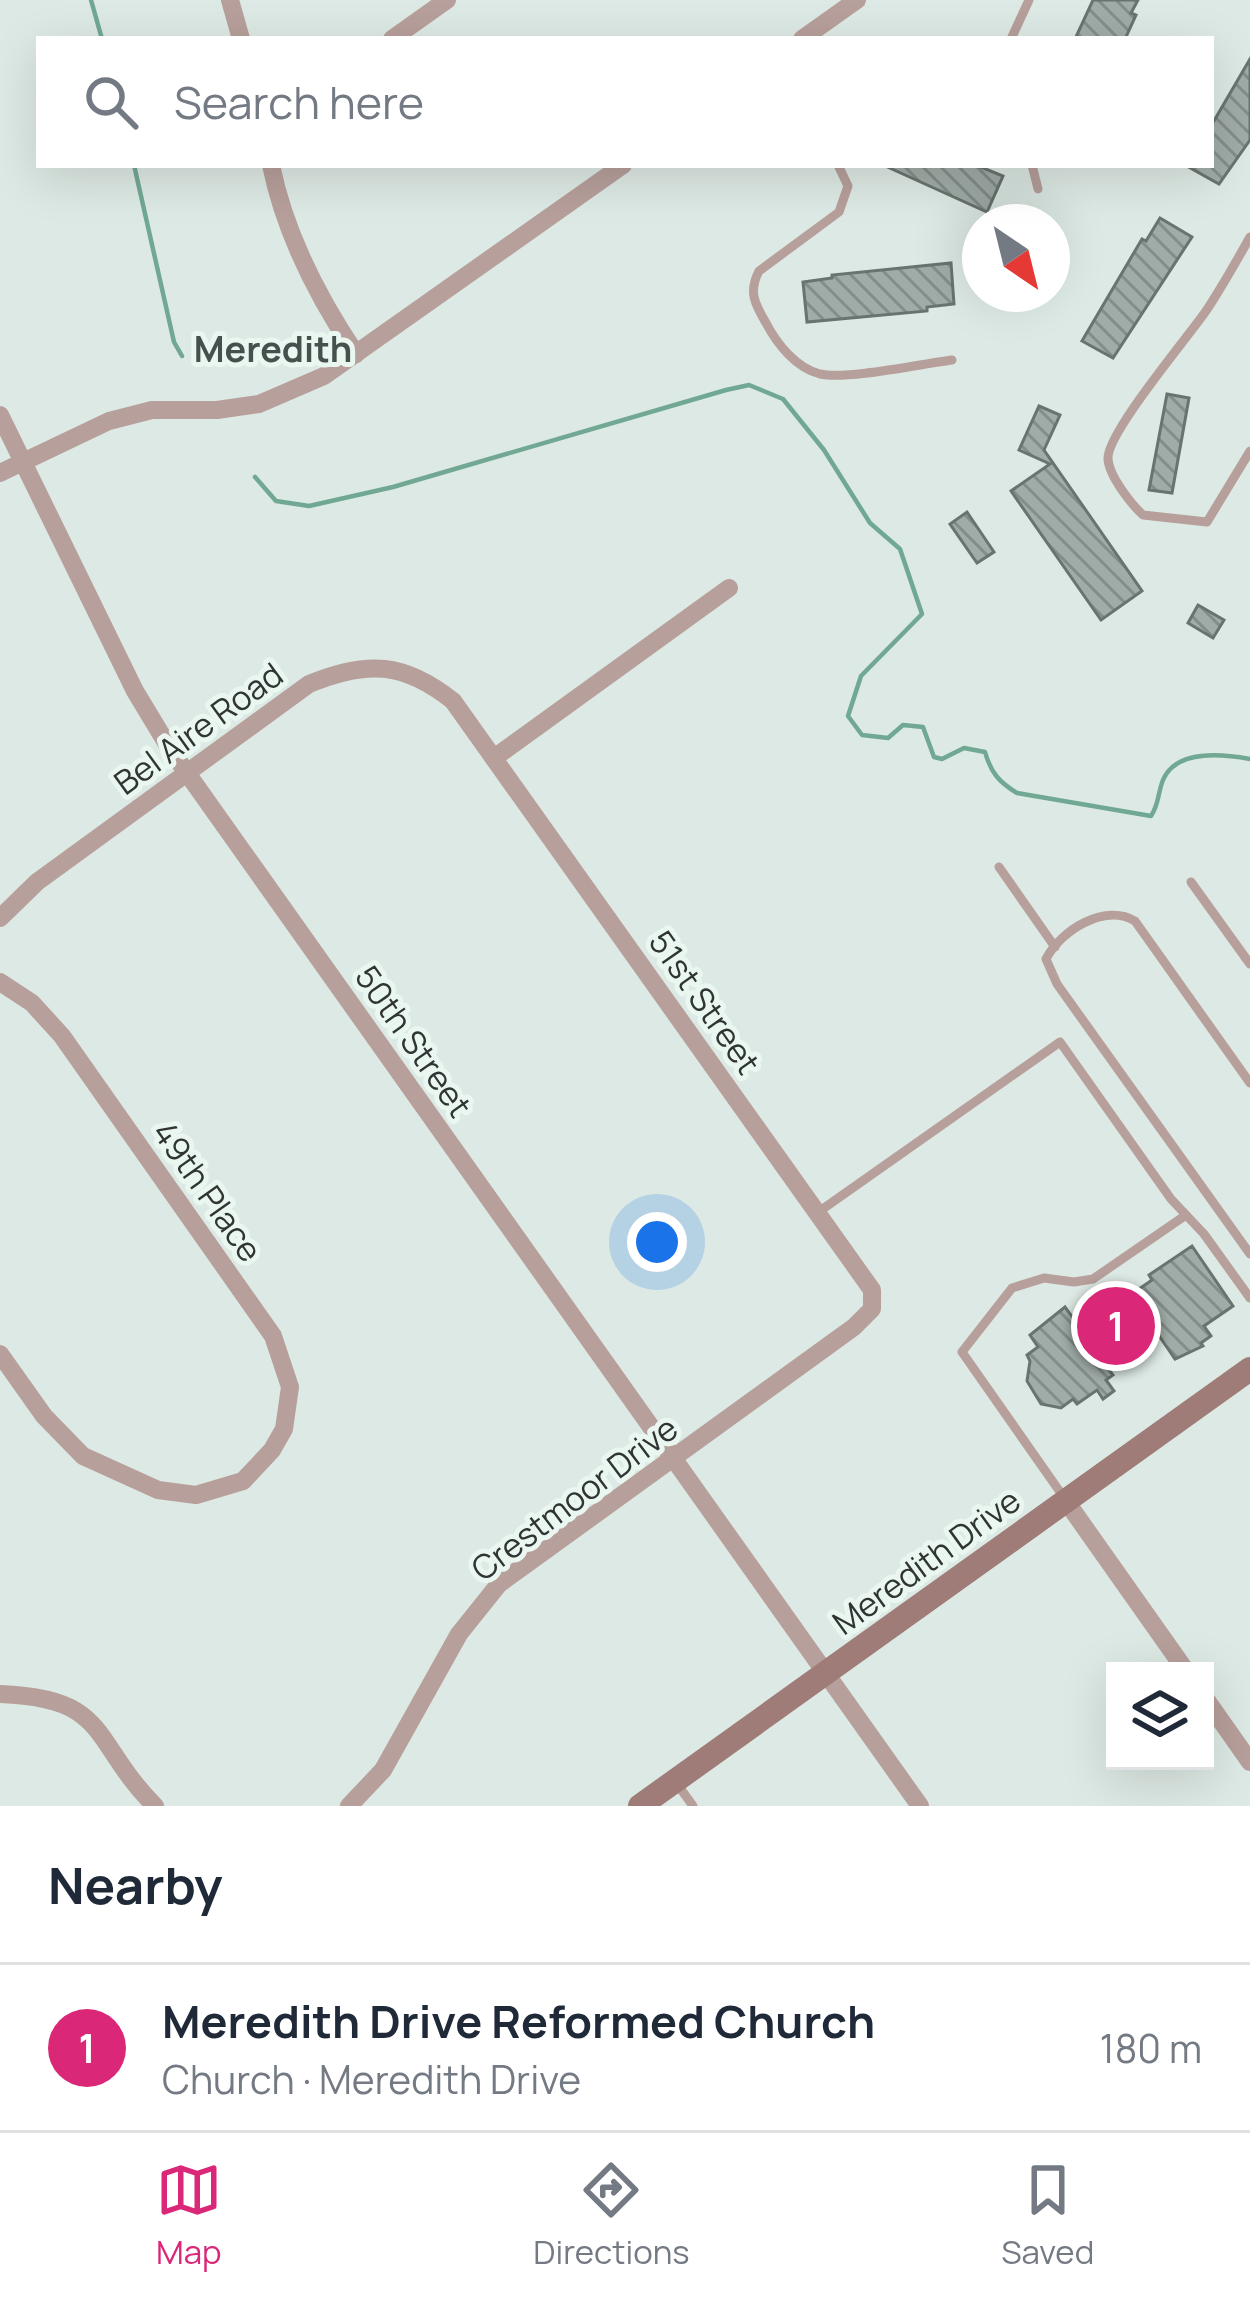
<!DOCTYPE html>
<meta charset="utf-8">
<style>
body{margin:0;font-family:Manrope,sans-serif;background:#f6f6f7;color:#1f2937}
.controls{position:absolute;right:36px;bottom:36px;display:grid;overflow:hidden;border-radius:0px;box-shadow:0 12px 48px #0002}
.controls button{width:108px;height:108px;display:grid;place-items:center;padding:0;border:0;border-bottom:3px solid #e0e1e3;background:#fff;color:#1f2937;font:60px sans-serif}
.compass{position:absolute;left:962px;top:204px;width:108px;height:108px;border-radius:50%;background:#fff;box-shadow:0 12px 48px #0002;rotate:145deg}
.you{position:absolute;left:657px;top:1242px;width:42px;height:42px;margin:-30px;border:9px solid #fff;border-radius:50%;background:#1a73e8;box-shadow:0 0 0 18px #1a73e833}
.badge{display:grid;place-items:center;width:78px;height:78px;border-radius:50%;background:#db2777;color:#fff;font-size:39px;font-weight:700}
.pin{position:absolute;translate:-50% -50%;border:6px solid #fff;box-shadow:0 3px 12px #0006}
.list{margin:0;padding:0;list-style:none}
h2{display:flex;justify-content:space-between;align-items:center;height:156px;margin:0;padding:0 48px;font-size:51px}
h2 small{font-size:39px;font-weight:400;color:#747a83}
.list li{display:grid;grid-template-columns:78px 1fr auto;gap:36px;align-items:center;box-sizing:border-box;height:168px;padding:0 48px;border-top:3px solid #e0e1e3}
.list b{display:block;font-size:45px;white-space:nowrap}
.list p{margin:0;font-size:39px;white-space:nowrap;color:#747a83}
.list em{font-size:39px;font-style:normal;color:#747a83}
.icon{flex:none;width:66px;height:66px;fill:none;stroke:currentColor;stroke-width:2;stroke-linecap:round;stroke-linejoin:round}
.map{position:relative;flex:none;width:1250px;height:1806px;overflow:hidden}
.search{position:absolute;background:#fff;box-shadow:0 12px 48px #0002;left:36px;right:36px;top:36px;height:132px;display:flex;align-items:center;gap:30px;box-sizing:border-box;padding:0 42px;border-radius:0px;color:#747a83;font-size:45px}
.sheet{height:324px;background:#fff}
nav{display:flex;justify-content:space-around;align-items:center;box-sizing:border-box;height:168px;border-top:3px solid #e0e1e3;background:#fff;font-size:33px;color:#747a83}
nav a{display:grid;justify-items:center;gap:6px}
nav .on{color:#db2777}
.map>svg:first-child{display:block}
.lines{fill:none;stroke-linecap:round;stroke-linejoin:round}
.stream{stroke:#71a894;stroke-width:4.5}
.building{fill:url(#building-back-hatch);stroke:#69746f;stroke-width:3}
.lane{stroke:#b79f9b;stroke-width:9}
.street{stroke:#b79f9b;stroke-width:18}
.secondary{stroke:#9f7c77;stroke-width:24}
.labels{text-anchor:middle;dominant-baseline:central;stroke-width:10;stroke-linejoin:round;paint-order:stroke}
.street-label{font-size:33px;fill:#303533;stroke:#eaf7f1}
.neighbourhood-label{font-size:36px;font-weight:bold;fill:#46514d;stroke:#eaf7f1}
</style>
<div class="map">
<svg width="1250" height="1806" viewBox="0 0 1250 1806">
<defs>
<pattern id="building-back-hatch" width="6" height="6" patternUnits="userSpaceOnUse" patternTransform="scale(3)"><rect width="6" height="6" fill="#a0aca7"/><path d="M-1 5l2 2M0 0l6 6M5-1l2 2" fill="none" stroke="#838d89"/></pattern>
</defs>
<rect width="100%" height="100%" fill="#dde9e4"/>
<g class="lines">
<g class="stream">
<polyline points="91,0 102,39"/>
<polyline points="134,165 174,342 182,356"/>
<path d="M255,477L276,501L309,506L393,487L726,390L749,385L783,399L824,450L870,523L900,549L922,614L861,676L848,716L862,735L888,738L903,725L923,727L934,757L942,759L964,748L985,752C991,773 999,782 1017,793L1151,816C1159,804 1158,792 1163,780C1176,749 1223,754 1250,759"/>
</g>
</g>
<g class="building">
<polygon points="1093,0 1138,0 1131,13 1136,15 1125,39 1075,39"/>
<polygon points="1250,59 1250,140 1219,184 1185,165 1211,165 1211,126"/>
<polygon points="883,165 976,165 1003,176 987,212"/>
<polygon points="1160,218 1192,237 1113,358 1082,341 1142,239 1146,241"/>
<polygon points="951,263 954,304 927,307 927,311 807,322 803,282 832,278 832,275"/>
<polygon points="1167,394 1189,398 1172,493 1149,490"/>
<polygon points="1039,406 1060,415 1044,450 1142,591 1101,620 1011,491 1050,464 1019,450"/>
<polygon points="967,512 994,552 977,563 950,524"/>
<polygon points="1198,605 1224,620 1213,638 1188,623"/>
<polygon points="1192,1246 1233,1306 1204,1326 1211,1336 1201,1343 1203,1346 1175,1359 1151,1324 1106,1355 1111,1361 1105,1365 1113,1375 1106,1380 1114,1391 1103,1399 1097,1390 1077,1404 1073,1399 1061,1408 1041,1404 1027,1381 1030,1361 1027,1355 1038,1347 1030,1335 1065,1307 1081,1329 1152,1280 1149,1275"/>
</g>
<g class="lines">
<g class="lane">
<polyline points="1011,39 1029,0"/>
<path d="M838,165L848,186L839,212L759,271C748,292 755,304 766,323C777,344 796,368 820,374C847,380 921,364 952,360"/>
<polyline points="1032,165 1038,189"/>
<path d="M1250,237C1236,262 1222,287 1206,311C1188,337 1106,434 1108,459C1109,476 1131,504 1143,515L1207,522L1250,451"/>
<polyline points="999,867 1055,947"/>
<polyline points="1191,882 1250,964"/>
<path d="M1250,1083L1135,921C1105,903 1061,930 1046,959L1057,984L1250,1254"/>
<polyline points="817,1213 1060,1042 1171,1199 1204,1234 1250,1298"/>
<polyline points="1065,1499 962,1352 1012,1288 1044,1278 1074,1282 1093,1279 1186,1215"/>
<polyline points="675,1781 693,1806"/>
</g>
<g class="street">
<polyline points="230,0 241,39"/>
<polyline points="392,39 447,0"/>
<polyline points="802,39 857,0"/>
<path d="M271,165C285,234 317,296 356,354"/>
<polyline points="0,415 135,691 170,749 920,1806"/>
<polyline points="0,473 109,421 152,410 217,410 259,404 324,376 623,165"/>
<polyline points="494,758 729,588"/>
<path d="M0,918L37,882L309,684C367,660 404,662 453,701L872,1290V1309L854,1327L499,1584L459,1634L383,1770L349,1806"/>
<polyline points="0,982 32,1003 62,1036 273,1336 290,1387 284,1429 272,1450 243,1481 196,1495 158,1490 83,1456 44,1416 0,1354"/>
<polyline points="1066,1501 1186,1671"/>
<path d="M0,1694C111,1698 90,1741 155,1806"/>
<polyline points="1205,1698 1250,1762"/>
</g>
<polyline class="secondary" points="640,1806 1250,1369"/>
</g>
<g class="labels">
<g class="street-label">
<text transform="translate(198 728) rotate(-36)">Bel Aire Road</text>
<text transform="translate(705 1002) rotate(55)">51st Street</text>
<text transform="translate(414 1041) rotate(55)">50th Street</text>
<text transform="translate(208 1191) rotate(55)">49th Place</text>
<text transform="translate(574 1498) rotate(-37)">Crestmoor Drive</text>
<text transform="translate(926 1561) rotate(-36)">Meredith Drive</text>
</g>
<g class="neighbourhood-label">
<text x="273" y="348">Meredith</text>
</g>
</g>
</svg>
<div class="controls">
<button><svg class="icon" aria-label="layers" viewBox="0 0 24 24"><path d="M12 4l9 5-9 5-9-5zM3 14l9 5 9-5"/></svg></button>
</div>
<svg class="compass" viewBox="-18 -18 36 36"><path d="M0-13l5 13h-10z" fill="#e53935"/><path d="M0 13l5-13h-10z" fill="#747a83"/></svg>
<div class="you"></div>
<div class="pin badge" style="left:1116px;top:1326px">1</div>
<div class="search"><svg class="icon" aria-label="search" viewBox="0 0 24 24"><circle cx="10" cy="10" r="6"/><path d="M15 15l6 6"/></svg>Search here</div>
</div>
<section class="sheet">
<h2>Nearby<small></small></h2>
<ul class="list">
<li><span class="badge">1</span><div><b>Meredith Drive Reformed Church</b><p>Church · Meredith Drive</p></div><em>180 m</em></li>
</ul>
</section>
<nav>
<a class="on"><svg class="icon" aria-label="map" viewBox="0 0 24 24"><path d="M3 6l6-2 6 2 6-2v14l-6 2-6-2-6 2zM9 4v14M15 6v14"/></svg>Map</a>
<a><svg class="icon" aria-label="directions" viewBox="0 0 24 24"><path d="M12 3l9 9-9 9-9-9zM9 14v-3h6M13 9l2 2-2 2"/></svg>Directions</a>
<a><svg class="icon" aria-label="saved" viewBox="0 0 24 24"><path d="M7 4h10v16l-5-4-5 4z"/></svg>Saved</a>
</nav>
